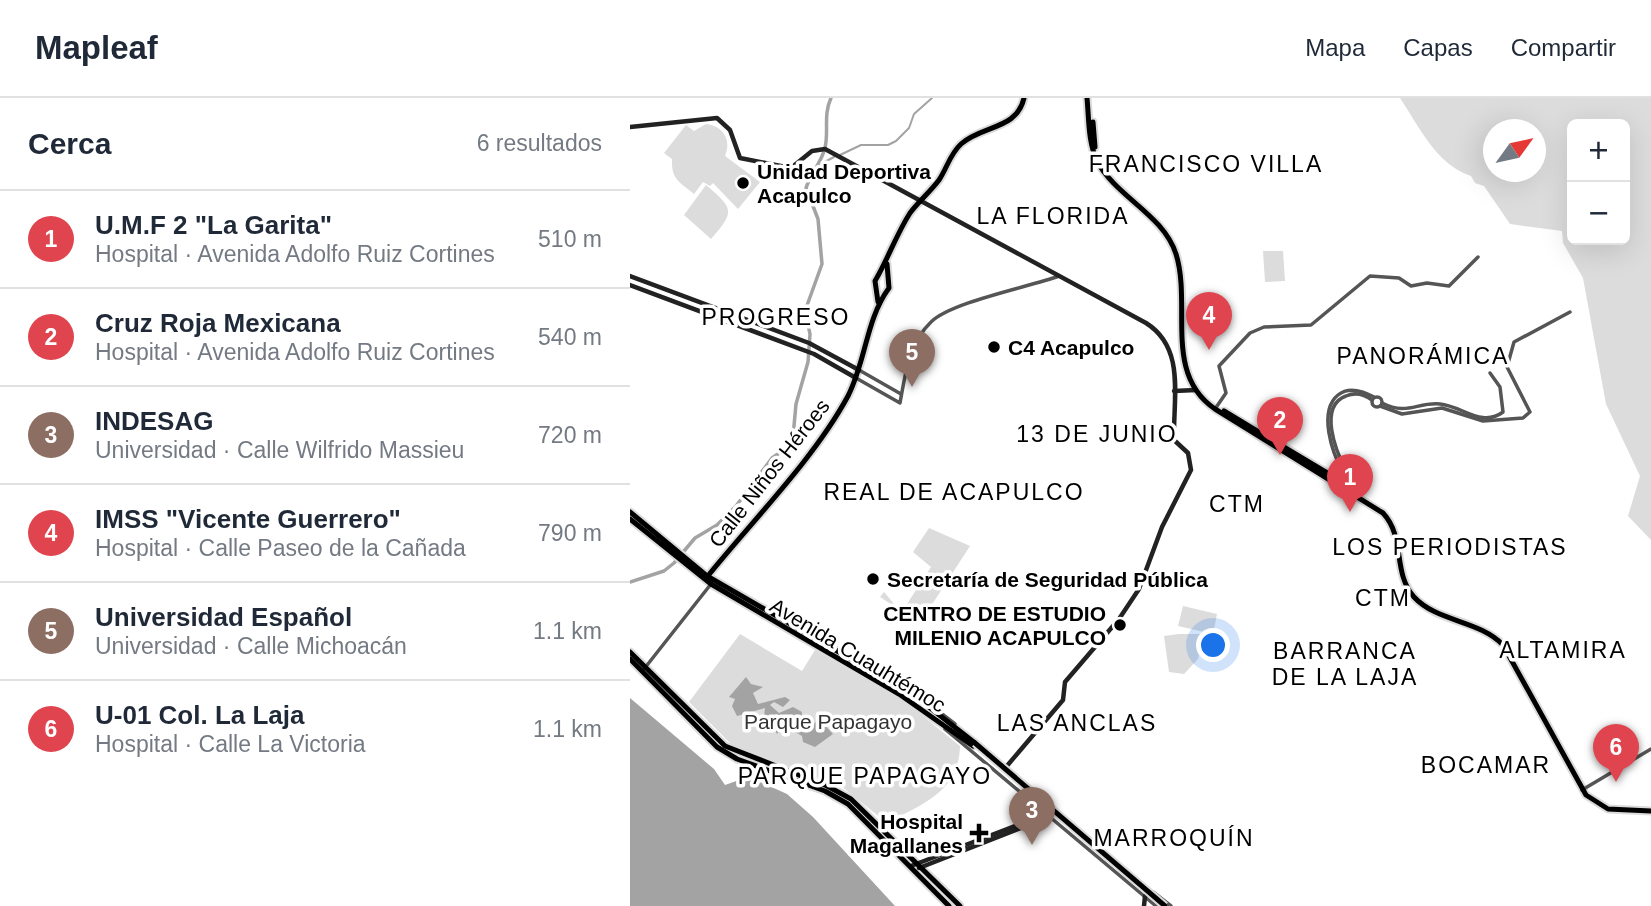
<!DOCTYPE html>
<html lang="es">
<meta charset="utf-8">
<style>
body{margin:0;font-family:Arial,sans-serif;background:#f6f6f7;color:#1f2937}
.controls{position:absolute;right:21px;top:21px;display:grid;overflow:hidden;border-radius:10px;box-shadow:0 7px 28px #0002}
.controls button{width:63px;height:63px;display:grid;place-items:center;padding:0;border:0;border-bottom:2px solid #e0e1e3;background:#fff;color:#1f2937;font:35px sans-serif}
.compass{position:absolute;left:853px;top:21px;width:63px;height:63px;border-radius:50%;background:#fff;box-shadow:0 7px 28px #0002;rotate:57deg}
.you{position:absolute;left:584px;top:548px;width:24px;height:24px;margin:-18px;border:5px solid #fff;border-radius:50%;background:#1a73e8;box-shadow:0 0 0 10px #1a73e833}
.badge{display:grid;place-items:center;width:46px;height:46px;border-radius:50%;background:#000;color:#fff;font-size:23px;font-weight:700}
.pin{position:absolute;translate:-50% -58px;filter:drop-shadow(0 2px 4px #0008)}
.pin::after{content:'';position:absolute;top:37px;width:24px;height:21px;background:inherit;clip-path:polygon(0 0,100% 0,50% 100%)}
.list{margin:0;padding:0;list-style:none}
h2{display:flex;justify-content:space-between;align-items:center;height:91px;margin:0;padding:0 28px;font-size:30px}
h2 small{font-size:23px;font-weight:400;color:#747a83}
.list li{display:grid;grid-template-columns:46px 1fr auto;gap:21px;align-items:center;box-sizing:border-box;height:98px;padding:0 28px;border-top:2px solid #e0e1e3}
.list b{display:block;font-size:26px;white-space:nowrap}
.list p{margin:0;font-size:23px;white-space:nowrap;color:#747a83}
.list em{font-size:23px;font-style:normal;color:#747a83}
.map{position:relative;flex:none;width:1021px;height:808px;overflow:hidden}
header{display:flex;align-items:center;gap:42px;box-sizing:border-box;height:98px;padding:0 35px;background:#fff;border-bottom:2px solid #e0e1e3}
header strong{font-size:33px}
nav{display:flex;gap:38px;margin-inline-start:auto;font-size:24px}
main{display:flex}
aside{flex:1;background:#fff}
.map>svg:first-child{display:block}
.green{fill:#dcdcdc;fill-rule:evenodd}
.water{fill:#a3a3a3}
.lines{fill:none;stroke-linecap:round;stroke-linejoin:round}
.stream{stroke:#a3a3a3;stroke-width:2}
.canal{stroke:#a3a3a3;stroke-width:3.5}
.primary-casing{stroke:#dbdbdb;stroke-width:9}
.tertiary{stroke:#555;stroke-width:3.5}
.secondary{stroke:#222;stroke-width:4.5}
.primary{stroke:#000;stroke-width:5}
.primary-bridge-casing{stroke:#dbdbdb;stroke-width:9;stroke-linecap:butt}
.primary-bridge{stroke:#000;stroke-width:5}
.poi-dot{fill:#000;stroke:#fff;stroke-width:2.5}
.labels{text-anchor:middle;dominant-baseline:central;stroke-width:7;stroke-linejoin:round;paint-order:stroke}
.poi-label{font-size:21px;font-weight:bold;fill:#000;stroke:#fff;text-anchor:start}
.street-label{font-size:21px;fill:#000;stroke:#fff}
.park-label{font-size:21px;fill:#333;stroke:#fff}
.neighbourhood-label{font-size:23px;letter-spacing:2px;fill:#000;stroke:#fff}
</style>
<header>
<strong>Mapleaf</strong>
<nav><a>Mapa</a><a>Capas</a><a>Compartir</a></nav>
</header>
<main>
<aside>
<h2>Cerca<small>6 resultados</small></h2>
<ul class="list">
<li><span class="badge" style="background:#e0444e">1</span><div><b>U.M.F 2 &quot;La Garita&quot;</b><p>Hospital · Avenida Adolfo Ruiz Cortines</p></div><em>510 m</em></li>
<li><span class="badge" style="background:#e0444e">2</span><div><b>Cruz Roja Mexicana</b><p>Hospital · Avenida Adolfo Ruiz Cortines</p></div><em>540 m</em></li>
<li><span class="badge" style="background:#8d6e63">3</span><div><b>INDESAG</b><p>Universidad · Calle Wilfrido Massieu</p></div><em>720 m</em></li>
<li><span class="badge" style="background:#e0444e">4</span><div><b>IMSS &quot;Vicente Guerrero&quot;</b><p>Hospital · Calle Paseo de la Cañada</p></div><em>790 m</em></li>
<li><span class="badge" style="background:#8d6e63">5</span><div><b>Universidad Español</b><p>Universidad · Calle Michoacán</p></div><em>1.1 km</em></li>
<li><span class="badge" style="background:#e0444e">6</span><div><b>U-01 Col. La Laja</b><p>Hospital · Calle La Victoria</p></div><em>1.1 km</em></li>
</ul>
</aside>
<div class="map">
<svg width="1021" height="808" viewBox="0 0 1021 808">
<rect width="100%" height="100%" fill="#fff"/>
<g class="green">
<path d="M770,0H1021V442L998,418L1010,378L976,306L953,180L933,145L932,133L880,126L854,88L845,85L841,78C806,66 790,30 770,0ZM942,26H995V142H942ZM864,32H906V74H864Z"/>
<path d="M76,26C93,28 102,42 95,58L130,84L108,111L83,85L80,88L73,84L64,96C50,84 41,82 42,61L34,55L56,27L64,33Z"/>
<path d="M76,87C104,111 105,113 81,141L54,117Z"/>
<polygon points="633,153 653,153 655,183 635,184"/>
<polygon points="299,430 340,448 290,525 250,499 254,494 265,507 275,509 301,469 283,454"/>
<polygon points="553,508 587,516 583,536 548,528"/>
<path d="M110,536L172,573L185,552L274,603L330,648C329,694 292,706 257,725L211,688L102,647L59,604Z"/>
<polygon points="549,536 573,536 568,561 554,576 539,574 534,538"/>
</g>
<g class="water">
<polygon points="116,579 121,586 133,589 123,595 128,606 155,599 160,602 153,609 144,604 140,607 149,615 163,609 172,614 171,623 165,628 174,634 189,621 203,636 185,649 173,644 172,638 154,627 147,636 141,624 134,619 135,610 107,618 102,608 105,601 99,599"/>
<polygon points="0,600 84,671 95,687 112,681 126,682 157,696 183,719 265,808 0,808"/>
</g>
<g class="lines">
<g class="stream">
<polyline points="210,57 231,47 258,47 266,43 279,30 284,16 302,0"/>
<polyline points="189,67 204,59"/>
</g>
<path class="canal" d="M0,484L34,473L44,465L65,440L87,427L106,408L142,360L158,349L163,339L166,306L178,264L180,236L175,213L192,166L188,121L176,90C181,75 191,65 195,50C199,33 193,17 201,0"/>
<g class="primary-casing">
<g id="primary">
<path d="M457,0C459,21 458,44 467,63C486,99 533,116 546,156C562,207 533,276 585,311L753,415C776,440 762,474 784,499C807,524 849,522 873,547L956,697L978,711L1021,713"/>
<polyline points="463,24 465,49"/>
<path d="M248,204L245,183C258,161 266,137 280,115C289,103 300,94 309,82C317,70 320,56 331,46C352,27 387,32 394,0"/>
<polyline points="594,313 709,382"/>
<polyline points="0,414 77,478 285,598 345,645"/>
<polyline points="0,421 81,486 269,596 343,648"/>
<path d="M77,479C122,423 184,361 218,298C236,263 236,221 259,190L257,166"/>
<polyline points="0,554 95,648 197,688 221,701 330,808"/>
<polyline points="0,561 87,649 107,661 195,693 218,706 319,808"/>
</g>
</g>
<g class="tertiary">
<polyline points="229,272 271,296"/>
<path d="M226,280L270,305C275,277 279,245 301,224C321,204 399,189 429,178"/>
<circle cx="747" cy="304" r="5"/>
<path d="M752,305C778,318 786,304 810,306C832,308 852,330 873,314L870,289L860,275"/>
<polyline points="750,308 772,316 812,310 853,323 893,320 900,314 877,269 884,244 940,214"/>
<polyline points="585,311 596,295 589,268 620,235 634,229 681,227 740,178 769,180 781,188 797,185 819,188 848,159"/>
<path d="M726,390C725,383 720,379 716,372C706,354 688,308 716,298C725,294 734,296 742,302"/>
<path d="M725,392C722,385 717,380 713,374C702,355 688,313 708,297C719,288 733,293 744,299"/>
<polyline points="14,571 81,486"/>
<polyline points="295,603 325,626"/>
<polyline points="315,631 526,808"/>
<polyline points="952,692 1021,651"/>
<polyline points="523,794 541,808"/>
</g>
<g class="secondary">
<path d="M0,29L87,20L100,32L110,60L161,70L182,53L195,51L516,225C556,250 543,300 544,342L558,355L561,372L532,429L509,491L489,521L435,584L433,602L376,669"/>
<polyline points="0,178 179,245 229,272"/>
<polyline points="0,187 184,256 226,280"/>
<polyline points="544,293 566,292"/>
<polyline points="281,768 393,725 422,709"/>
<polyline points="289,770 416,720 426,713"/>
<polyline points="514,808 515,798 520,793"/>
</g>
<use href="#primary" class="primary"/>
<g class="primary-bridge-casing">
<polyline id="primary-bridge" points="345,645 535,808"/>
</g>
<use href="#primary-bridge" class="primary-bridge"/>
</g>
<g class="poi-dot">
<circle cx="113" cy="85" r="7"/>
<circle cx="364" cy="249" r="7"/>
<circle cx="243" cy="481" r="7"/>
<circle cx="490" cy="527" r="7"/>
<path d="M345.5 724.5h7v7h7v7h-7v7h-7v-7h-7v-7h7z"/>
</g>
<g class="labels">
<g class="poi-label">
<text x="127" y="73">Unidad Deportiva<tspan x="127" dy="24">Acapulco</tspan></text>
<text x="378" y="249">C4 Acapulco</text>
<text x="257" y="481">Secretaría de Seguridad Pública</text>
<text x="476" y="515" text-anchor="end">CENTRO DE ESTUDIO<tspan x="476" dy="24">MILENIO ACAPULCO</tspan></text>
<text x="333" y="723" text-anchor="end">Hospital<tspan x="333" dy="24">Magallanes</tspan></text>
</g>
<g class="street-label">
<text transform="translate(139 375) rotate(-52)">Calle Niños Héroes</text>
<text transform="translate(228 557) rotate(31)">Avenida Cuauhtémoc</text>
</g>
<g class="park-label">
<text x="198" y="623">Parque Papagayo</text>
</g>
<g class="neighbourhood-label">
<text x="576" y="66">FRANCISCO VILLA</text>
<text x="423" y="118">LA FLORIDA</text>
<text x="146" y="219">PROGRESO</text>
<text x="793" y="258">PANORÁMICA</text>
<text x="467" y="336">13 DE JUNIO</text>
<text x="324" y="394">REAL DE ACAPULCO</text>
<text x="607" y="406">CTM</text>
<text x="820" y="449">LOS PERIODISTAS</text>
<text x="753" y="500">CTM</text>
<text x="933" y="552">ALTAMIRA</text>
<text x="715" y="553">BARRANCA<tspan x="715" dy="26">DE LA LAJA</tspan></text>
<text x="447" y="625">LAS ANCLAS</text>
<text x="856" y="667">BOCAMAR</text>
<text x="235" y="678">PARQUE PAPAGAYO</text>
<text x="544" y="740">MARROQUÍN</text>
</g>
</g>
</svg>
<div class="controls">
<button>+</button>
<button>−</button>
</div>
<svg class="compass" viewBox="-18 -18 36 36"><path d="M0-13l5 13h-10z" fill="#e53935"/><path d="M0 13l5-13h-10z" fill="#747a83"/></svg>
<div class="you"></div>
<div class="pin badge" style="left:720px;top:414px;background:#e0444e">1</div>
<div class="pin badge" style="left:650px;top:357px;background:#e0444e">2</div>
<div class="pin badge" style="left:402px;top:747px;background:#8d6e63">3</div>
<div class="pin badge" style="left:579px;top:252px;background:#e0444e">4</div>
<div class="pin badge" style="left:282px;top:289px;background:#8d6e63">5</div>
<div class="pin badge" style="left:986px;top:684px;background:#e0444e">6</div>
</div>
</main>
